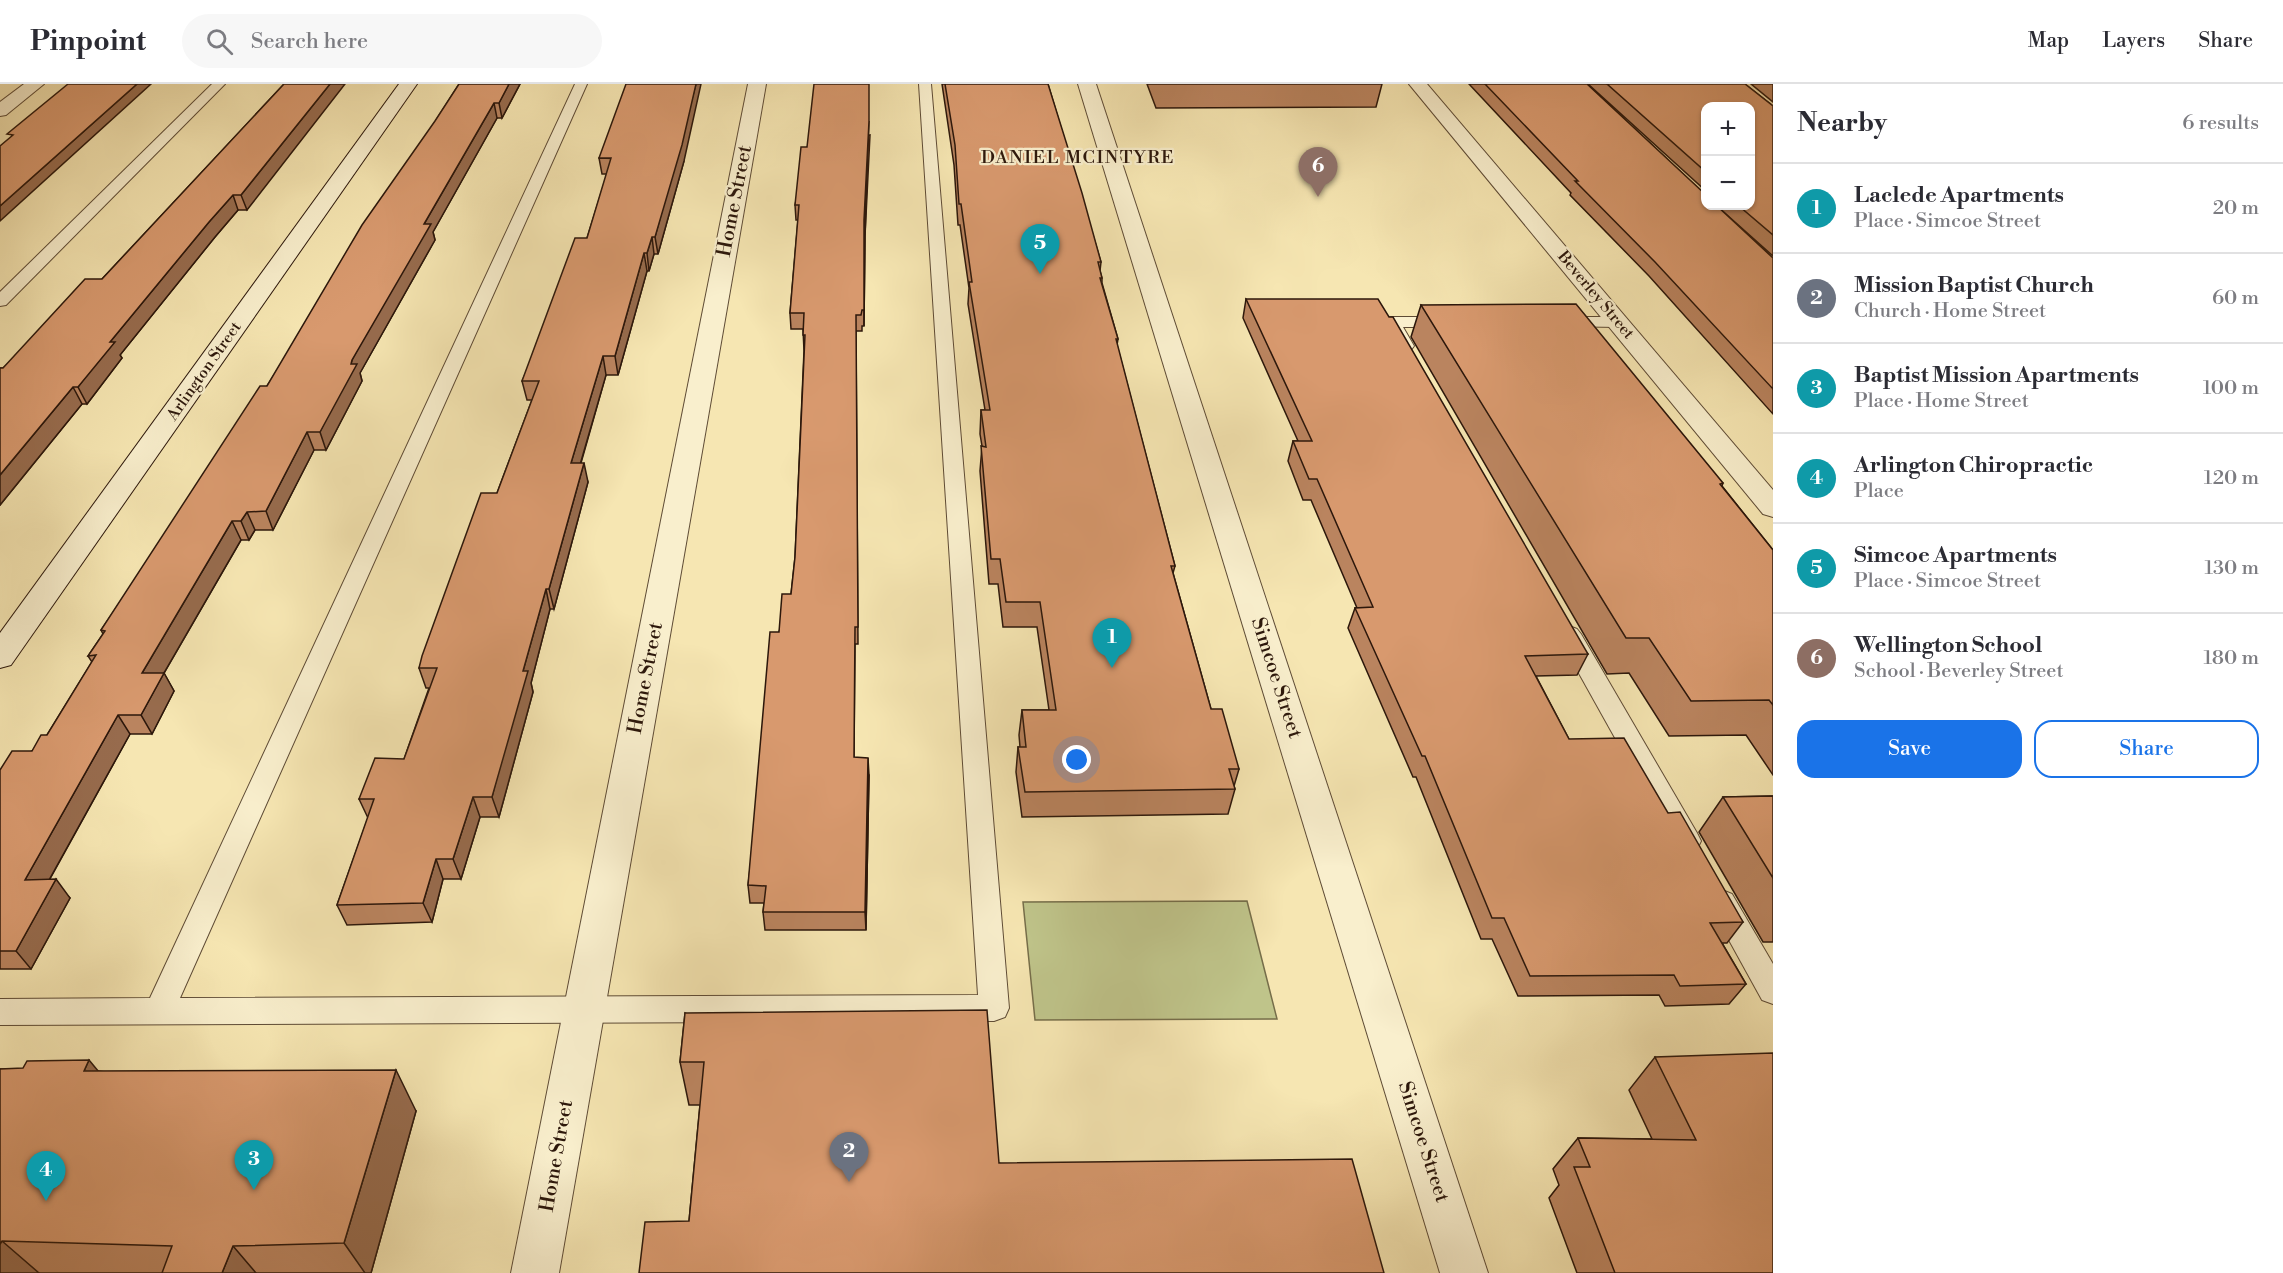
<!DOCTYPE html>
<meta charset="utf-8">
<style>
body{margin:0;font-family:"Libre Bodoni",serif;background:#f7f7f7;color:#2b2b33}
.controls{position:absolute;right:18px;top:18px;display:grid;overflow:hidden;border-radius:12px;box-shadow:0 2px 4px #0004}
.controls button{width:54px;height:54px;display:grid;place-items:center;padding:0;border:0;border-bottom:2px solid #e1e1e2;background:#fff;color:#2b2b33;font:30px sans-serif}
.you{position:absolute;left:1077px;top:676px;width:21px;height:21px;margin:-15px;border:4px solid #fff;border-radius:50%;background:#1a73e8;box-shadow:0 0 0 9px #1a73e833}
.badge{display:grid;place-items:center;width:39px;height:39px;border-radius:50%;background:#1a73e8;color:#fff;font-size:20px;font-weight:700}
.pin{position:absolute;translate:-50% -50px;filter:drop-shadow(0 2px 3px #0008)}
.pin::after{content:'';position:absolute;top:32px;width:21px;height:18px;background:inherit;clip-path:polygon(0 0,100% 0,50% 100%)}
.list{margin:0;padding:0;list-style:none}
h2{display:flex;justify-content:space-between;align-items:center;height:78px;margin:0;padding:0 24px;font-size:26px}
h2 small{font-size:20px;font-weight:400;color:#7c7c81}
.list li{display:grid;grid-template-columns:39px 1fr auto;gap:18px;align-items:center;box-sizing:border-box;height:90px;padding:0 24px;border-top:2px solid #e1e1e2}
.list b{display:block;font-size:22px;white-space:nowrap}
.list p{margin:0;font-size:20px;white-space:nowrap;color:#7c7c81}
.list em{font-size:20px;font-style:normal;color:#7c7c81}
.actions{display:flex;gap:12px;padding:18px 24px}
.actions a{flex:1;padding:14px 0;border:2px solid #1a73e8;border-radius:18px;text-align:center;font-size:21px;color:#1a73e8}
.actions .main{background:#1a73e8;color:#fff}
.icon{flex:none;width:33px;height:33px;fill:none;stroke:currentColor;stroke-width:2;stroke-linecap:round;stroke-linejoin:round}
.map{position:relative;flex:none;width:1773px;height:1189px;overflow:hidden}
header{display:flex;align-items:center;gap:36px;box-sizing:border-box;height:84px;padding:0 30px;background:#fff;border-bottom:2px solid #e1e1e2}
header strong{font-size:28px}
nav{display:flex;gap:33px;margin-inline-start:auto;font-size:21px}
.search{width:420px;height:54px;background:#f7f7f7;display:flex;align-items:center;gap:15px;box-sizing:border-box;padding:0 21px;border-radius:33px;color:#7c7c81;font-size:22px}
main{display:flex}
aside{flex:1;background:#fff}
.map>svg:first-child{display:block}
.green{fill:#bfc48a;stroke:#766e4a;stroke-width:1.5}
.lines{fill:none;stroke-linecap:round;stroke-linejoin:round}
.service-casing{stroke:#5e4b35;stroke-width:2}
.minor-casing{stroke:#5e4b35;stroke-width:2}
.secondary-casing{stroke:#2c170b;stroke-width:2}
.service{fill:#f9efcd;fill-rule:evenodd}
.minor{fill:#f9efcd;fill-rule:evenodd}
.secondary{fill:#f9efcd;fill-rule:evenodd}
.wall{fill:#ba845f;stroke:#2c170b;stroke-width:1.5}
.shaded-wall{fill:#976b4d;stroke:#2c170b;stroke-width:1.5}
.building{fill:#d8996e;stroke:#2c170b;stroke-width:1.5}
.labels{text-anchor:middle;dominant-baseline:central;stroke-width:4.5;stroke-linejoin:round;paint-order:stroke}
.far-street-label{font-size:16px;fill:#2c170b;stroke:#f9efcd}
.far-neighbourhood-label{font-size:18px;letter-spacing:1.5px;fill:#2c170b;stroke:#f9efcd}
.street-label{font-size:20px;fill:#2c170b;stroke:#f9efcd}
</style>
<header>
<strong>Pinpoint</strong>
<div class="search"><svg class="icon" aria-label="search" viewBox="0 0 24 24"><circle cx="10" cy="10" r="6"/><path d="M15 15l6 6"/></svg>Search here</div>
<nav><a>Map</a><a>Layers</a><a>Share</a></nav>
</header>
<main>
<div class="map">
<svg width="1773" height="1189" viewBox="0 0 1773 1189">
<rect width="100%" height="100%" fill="#f6e6b2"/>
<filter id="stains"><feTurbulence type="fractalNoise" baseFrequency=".00333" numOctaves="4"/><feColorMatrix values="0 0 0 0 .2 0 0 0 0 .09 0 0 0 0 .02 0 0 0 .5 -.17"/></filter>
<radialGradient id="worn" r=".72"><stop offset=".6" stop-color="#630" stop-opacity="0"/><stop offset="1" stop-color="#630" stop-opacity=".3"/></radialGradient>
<polygon class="green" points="1247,817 1277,935 1035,936 1023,818"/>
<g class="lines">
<g class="service-casing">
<g id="service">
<polygon points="212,0 225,0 6,221 0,222 0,208"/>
<polygon points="575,0 587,0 180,914 978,911 919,0 931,0 1009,924 1005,933 994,937 0,941 0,915 150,914"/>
<polygon points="1391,233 1449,233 1455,234 1458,238 1455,242 1449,243 1403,243 1414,262 1411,266 1399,266 1382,238 1385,234"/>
<polygon points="1558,233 1619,233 1625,234 1628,238 1625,242 1619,243 1552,242 1549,238 1552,234"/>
<polygon points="1569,542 1577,545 1581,550 1697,749 1701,757 1697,765 1687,768 1677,765 1557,550 1561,545"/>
<polygon points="1722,806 1732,810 1773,880 1773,920 1762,916 1708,818 1712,810"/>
</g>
</g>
<g class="minor-casing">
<g id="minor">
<polygon points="24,0 44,0 6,31 0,32 0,18"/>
<polygon points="748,0 766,0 559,1189 511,1189"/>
<polygon points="1078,0 1096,0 1488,1189 1440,1189"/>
<polygon points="1409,0 1427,0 1773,406 1773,433 1763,430"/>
</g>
</g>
<g class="secondary-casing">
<polygon id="secondary" points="399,0 417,0 11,581 0,584 0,549"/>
</g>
<use href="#service" class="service"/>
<use href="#minor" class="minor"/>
<use href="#secondary" class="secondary"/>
</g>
<g class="wall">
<polygon points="284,0 247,126 238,126 215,153 120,271 122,274 87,320 82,320 0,421 0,284 3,284 102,195"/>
<polygon points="459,0 520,0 502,34 497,34 433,148 435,156 360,289 362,297 326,366 314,366 273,446 255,446 249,456 241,456 164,589 174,607 152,650 130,650 50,795 70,814 31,885 0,885 0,686 32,667 47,651 92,578 88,572 103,550 101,546 267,302"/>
<polygon points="942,0 1048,0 1101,178 1100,187 1102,194 1102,199 1118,255 1117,261 1175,482 1173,489 1211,625 1239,685 1234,702 1235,705 1228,730 1022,733 1016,688 1018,663 1020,663 1019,651 1022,626 1049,626 1037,543 1003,543 998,500 989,500 980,387 982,362 980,350 981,326 985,326 968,220 969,204 960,141 958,141 954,81"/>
<polygon points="1147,0 1382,0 1376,23 1156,24"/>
<polygon points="1469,0 1587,0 1773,174 1773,330 1649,192 1570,111 1571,109"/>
<polygon points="1588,0 1745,0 1773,22 1773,172 1717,122 1750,122 1706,22 1706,107"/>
<polygon points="1751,0 1773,0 1773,18"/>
<polygon points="870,51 865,152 864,242 862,242 862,247 856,247 858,560 855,560 854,673 869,691 866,846 765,846 763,828 764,819 750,819 748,801 779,548 791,510 795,473 804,267 803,245 791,245 790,229 798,136 796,136 795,121 807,63"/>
<polygon points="599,74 684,77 658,170 654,170 649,187 647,187 618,291 606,291 581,379 588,398 554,525 550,525 531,599 533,608 499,733 480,733 461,795 443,795 432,838 347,841 337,821 368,734 359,715 404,675 429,604 426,604 419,584 497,409 532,316 527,316 522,297 587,154 607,90 602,90"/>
<polygon points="1246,215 1588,570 1577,591 1536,592 1569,655 1668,729 1743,838 1727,859 1722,859 1746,900 1729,920 1665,922 1659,911 1518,912 1492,855 1481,855 1416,693 1413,693 1348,544 1355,524 1357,524 1311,416 1303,416 1288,377 1293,357 1298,357 1243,234"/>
<polygon points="1421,221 1723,399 1722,402 1773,466 1773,691 1746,651 1669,652 1629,589 1607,590 1411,253"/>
<polygon points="1773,712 1773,858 1763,858 1699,748 1723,713"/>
<polygon points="685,929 999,1079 689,1137 700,1021 689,1021 680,978"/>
<polygon points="1655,973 1773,1189 1577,1189 1549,1114 1559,1101 1553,1085 1578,1054 1652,1055 1629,1006"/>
<polygon points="0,985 98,987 416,1027 371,1189 0,1189"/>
</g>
<g class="shaded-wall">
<polygon points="137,0 151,0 0,137 0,122"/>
<polygon points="330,0 345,0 247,126 241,111"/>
<polygon points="509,0 520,0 502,34 499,19"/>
<polygon points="696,0 701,0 684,77 658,170 655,153"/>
<polygon points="494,19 497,34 433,148 435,156 360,289 362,297 326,366 320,348 351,280 352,276 424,140"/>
<polygon points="869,37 865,152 864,242 864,136"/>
<polygon points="233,111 238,126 215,153 120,271 122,274 87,320 78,303 110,258 209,138"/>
<polygon points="652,153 654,170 649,187 647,169"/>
<polygon points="644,169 647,187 618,291 615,272"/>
<polygon points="603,272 606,291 575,398 571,379"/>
<polygon points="73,303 82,320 0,421 0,391"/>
<polygon points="307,348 314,366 273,446 266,427"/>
<polygon points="584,379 588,398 554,525 549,505"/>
<polygon points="247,428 255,446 249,456 241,437"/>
<polygon points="232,437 241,456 153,608 142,589"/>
<polygon points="546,505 550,525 531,599 533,608 499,733 492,713 523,587"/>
<polygon points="164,589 174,607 152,650 141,631"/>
<polygon points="118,631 130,650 39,814 25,796"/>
<polygon points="868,674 869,691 866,846 865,828"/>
<polygon points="473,713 480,733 461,795 453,775"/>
<polygon points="436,775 443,795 432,838 423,819"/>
<polygon points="56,795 70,814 31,885 16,867"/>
<polygon points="89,976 123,1017 84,987"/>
<polygon points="396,986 416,1027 371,1189 365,1189 344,1159"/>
<polygon points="2,1157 39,1189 0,1189 0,1160"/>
<polygon points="233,1162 256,1189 222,1189"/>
</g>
<g class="building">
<polygon points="68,0 137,0 0,122 0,62 13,51 7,50"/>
<polygon points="284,0 330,0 241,111 233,111 209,138 110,258 115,258 78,303 73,303 0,391 0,284 3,284 85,195 102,195"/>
<polygon points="459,0 509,0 499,19 494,19 424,140 431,140 352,276 351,280 357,280 320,348 307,348 266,427 247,428 241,437 232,437 142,589 164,589 141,631 118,631 25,796 56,795 16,867 0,867 0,686 12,667 32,667 41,651 47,651 96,571 88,572 105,547 101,546 260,302 267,302 362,141 435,37"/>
<polygon points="626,0 696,0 682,61 655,153 652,153 647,169 644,169 615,272 603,272 571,379 584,379 549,505 546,505 523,587 528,587 492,713 473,713 453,775 436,775 423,819 337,821 374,715 359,715 375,674 404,675 437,584 419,584 422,572 481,409 497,409 539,297 522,297 575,154 587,154 611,74 599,74"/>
<polygon points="814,0 869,0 869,37 864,136 864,226 862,226 861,231 856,231 858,543 855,543 854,673 868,674 865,828 763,828 766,802 748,801 770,548 779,548 782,510 791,510 795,473 805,251 803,251 804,229 790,229 799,121 795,121 801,63 807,63"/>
<polygon points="945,0 1048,0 1082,109 1101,178 1098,178 1102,194 1100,194 1118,255 1116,255 1175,482 1171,482 1211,625 1222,625 1239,685 1229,685 1235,705 1025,708 1018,663 1026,663 1022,626 1056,626 1040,518 1006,518 1000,475 991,475 981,362 986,363 981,326 990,326 969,198 972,198 961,120 959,120 955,61"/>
<polygon points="1485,0 1587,0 1706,111 1706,122 1717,122 1773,174 1773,305 1655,178 1575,97 1578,97"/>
<polygon points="1607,0 1745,0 1773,22 1773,151 1739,122 1750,122 1750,22 1706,22 1706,88"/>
<polygon points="1246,215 1378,215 1389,233 1393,233 1588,570 1525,572 1569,655 1624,654 1668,729 1680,728 1743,838 1710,839 1746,900 1680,902 1674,891 1530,892 1504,834 1492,834 1425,672 1422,672 1355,524 1373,523 1317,395 1309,395 1293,357 1312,357"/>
<polygon points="1576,220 1723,399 1720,400 1773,466 1773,621 1769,616 1691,617 1649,554 1626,554 1421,221"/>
<polygon points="1773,712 1773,794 1723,713"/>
<polygon points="987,926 999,1079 1352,1075 1384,1189 639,1189 645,1138 689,1137 704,978 680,978 685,929"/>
<polygon points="1773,969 1773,1189 1615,1189 1574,1083 1590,1083 1578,1054 1696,1056 1655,973"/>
<polygon points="89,976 84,987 396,986 344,1159 233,1162 222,1189 162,1189 172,1162 2,1157 0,1160 0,985 23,984 27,977"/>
</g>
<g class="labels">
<g class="far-street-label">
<text transform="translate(1596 211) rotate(50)">Beverley Street</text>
<text transform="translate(204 287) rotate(-55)">Arlington Street</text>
</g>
<g class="far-neighbourhood-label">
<text x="1078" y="73">DANIEL MCINTYRE</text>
</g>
<g class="street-label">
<text transform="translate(735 117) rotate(-79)">Home Street</text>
<text transform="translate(646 594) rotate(-79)">Home Street</text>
<text transform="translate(1276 594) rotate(72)">Simcoe Street</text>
<text transform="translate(1423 1058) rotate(72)">Simcoe Street</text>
<text transform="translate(557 1072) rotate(-80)">Home Street</text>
</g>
</g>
<rect width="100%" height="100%" filter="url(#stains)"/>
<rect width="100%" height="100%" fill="url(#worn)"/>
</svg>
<div class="controls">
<button>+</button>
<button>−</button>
</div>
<div class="you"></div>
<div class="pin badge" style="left:1112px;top:584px;background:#0f9aa8">1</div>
<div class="pin badge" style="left:849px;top:1098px;background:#6b7280">2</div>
<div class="pin badge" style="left:254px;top:1106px;background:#0f9aa8">3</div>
<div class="pin badge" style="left:46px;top:1117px;background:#0f9aa8">4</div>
<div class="pin badge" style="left:1040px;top:190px;background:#0f9aa8">5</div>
<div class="pin badge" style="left:1318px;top:113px;background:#8d6e63">6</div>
</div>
<aside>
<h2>Nearby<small>6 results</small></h2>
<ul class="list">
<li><span class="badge" style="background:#0f9aa8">1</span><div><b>Laclede Apartments</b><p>Place · Simcoe Street</p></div><em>20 m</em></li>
<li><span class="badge" style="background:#6b7280">2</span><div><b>Mission Baptist Church</b><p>Church · Home Street</p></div><em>60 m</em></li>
<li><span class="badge" style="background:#0f9aa8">3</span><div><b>Baptist Mission Apartments</b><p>Place · Home Street</p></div><em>100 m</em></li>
<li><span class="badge" style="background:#0f9aa8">4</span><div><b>Arlington Chiropractic</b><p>Place</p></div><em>120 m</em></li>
<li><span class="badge" style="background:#0f9aa8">5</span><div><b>Simcoe Apartments</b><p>Place · Simcoe Street</p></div><em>130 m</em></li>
<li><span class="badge" style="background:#8d6e63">6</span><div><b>Wellington School</b><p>School · Beverley Street</p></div><em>180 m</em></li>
</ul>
<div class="actions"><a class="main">Save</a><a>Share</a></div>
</aside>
</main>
